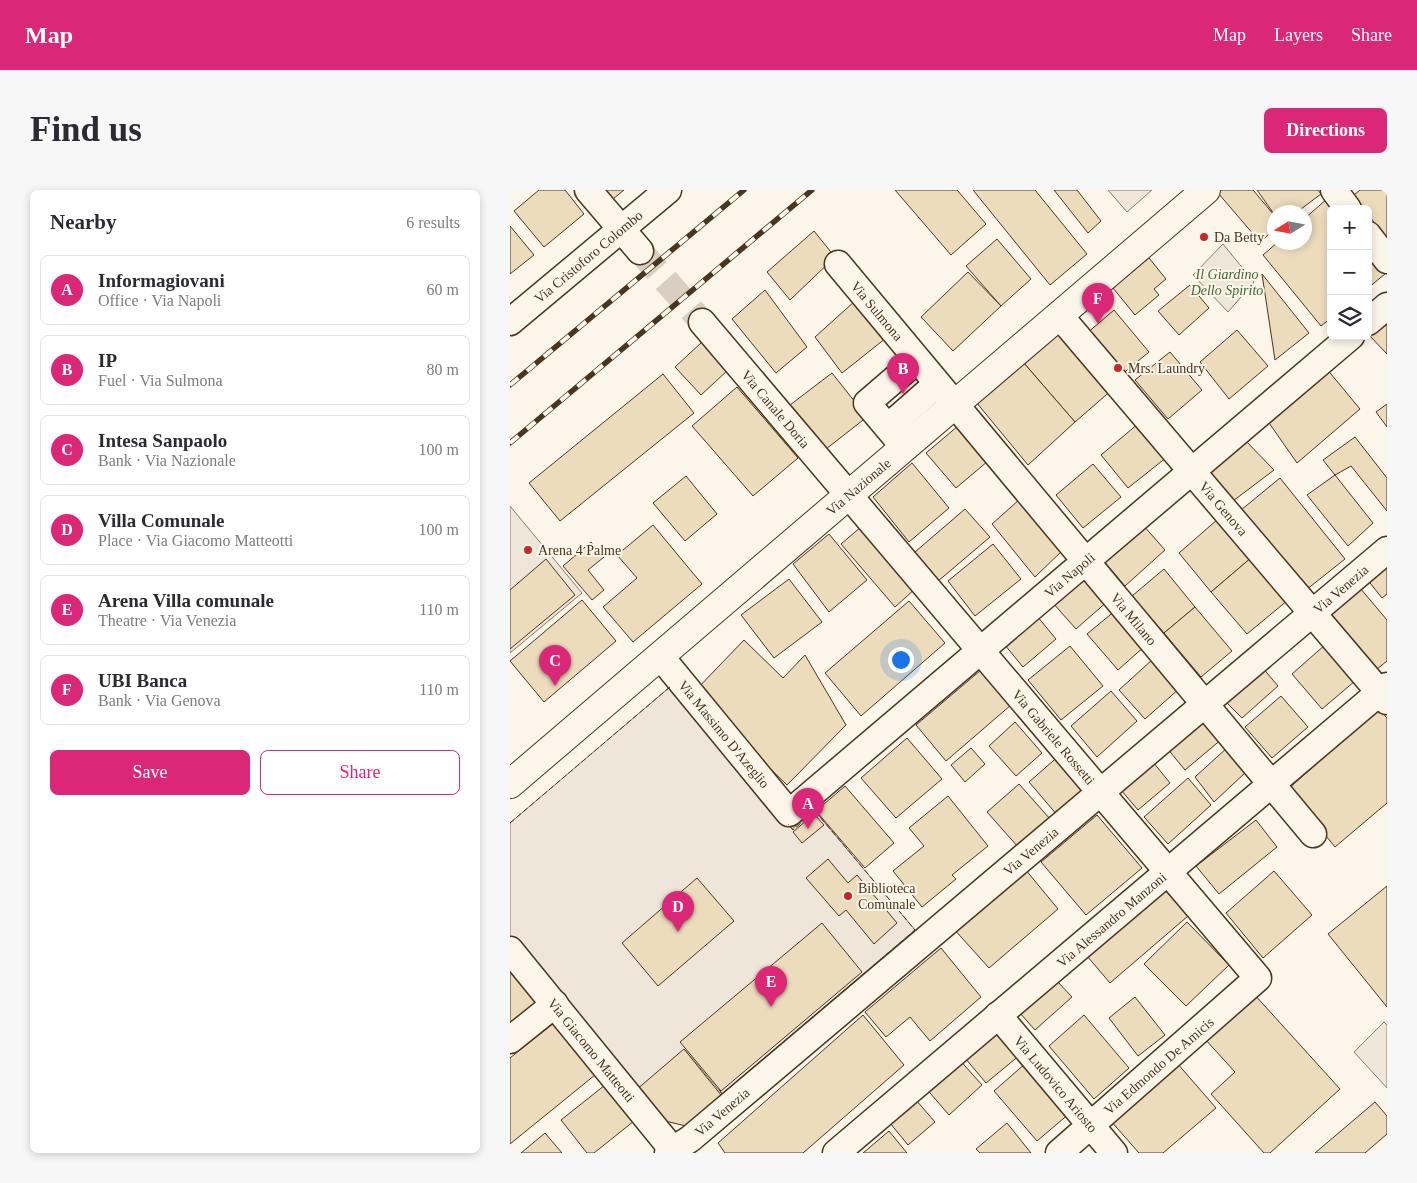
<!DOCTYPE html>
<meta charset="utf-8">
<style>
body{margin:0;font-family:"Times New Roman",serif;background:#f7f7f7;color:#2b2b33}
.controls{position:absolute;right:15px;top:15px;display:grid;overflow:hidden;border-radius:8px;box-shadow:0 2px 8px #0003}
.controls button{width:45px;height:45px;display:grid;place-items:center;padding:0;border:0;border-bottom:1px solid #e1e1e2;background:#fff;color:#2b2b33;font:25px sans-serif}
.compass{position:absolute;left:757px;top:15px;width:45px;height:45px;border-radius:50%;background:#fff;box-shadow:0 2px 8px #0003;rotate:259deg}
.you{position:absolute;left:390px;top:469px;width:18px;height:18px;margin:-12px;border:4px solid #fff;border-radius:50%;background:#1a73e8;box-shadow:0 0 0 8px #1a73e833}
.badge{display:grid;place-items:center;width:32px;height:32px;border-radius:50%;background:#db2777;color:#fff;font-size:16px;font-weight:700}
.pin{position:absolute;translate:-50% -41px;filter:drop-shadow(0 1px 2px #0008)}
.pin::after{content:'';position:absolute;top:26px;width:18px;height:15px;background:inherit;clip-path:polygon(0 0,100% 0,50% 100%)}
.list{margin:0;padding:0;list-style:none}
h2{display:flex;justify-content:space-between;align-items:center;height:65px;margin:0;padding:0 20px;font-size:21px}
h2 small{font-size:16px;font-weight:400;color:#7c7c81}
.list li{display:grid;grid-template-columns:32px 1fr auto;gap:15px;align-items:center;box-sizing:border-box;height:70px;margin:0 10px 10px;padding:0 10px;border:1px solid #e1e1e2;border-radius:8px}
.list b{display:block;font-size:19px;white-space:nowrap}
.list p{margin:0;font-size:16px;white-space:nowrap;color:#7c7c81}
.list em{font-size:16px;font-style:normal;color:#7c7c81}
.actions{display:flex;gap:10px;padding:15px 20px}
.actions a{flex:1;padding:11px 0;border:1px solid #db2777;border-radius:8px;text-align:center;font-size:18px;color:#db2777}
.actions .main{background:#db2777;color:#fff}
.icon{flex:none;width:28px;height:28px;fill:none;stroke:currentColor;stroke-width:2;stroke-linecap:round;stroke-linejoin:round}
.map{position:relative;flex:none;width:877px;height:963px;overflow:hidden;border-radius:8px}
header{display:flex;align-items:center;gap:30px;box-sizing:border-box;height:70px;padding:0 25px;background:#db2777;color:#fff}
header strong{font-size:24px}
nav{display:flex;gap:28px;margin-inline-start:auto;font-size:18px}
.intro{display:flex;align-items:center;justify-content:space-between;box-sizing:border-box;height:120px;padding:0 30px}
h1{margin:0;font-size:35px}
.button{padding:12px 22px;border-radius:8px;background:#db2777;color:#fff;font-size:18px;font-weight:700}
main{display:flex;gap:30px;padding:0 30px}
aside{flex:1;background:#fff;border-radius:8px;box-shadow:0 2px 8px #0003}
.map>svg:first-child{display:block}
.green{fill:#ede6d9;stroke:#887966}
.building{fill:#ecdcbc;stroke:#4a3520}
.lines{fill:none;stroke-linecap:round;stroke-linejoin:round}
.minor-tunnel{stroke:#d8cfc1;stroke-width:26;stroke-dasharray:26 13;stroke-linecap:butt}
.minor-casing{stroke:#4a3520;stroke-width:29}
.major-casing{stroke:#4a3520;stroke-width:30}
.minor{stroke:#fbf6e9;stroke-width:26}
.major{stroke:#fbf6e9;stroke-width:28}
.rail-casing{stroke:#4a3520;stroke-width:5.5}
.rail{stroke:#fbf6e9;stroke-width:4;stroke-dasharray:11;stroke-linecap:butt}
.fence{stroke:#4a3520;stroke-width:1;stroke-dasharray:6 2.5;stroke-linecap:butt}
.poi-dot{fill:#c62828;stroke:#fbf6e9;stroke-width:2}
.labels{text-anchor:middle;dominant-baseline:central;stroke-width:4;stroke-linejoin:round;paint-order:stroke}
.poi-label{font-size:14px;fill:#4a3520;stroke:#fbf6e9;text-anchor:start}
.street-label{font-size:14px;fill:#4a3520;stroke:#fbf6e9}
.park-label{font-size:14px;font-style:italic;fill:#436837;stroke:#fbf6e9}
</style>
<header>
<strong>Map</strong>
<nav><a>Map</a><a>Layers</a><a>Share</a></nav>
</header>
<div class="intro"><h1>Find us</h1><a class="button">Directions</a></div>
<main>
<aside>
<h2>Nearby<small>6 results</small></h2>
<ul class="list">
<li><span class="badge">A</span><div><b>Informagiovani</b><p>Office · Via Napoli</p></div><em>60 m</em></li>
<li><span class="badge">B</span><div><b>IP</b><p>Fuel · Via Sulmona</p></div><em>80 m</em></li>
<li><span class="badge">C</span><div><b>Intesa Sanpaolo</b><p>Bank · Via Nazionale</p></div><em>100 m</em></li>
<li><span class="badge">D</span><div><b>Villa Comunale</b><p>Place · Via Giacomo Matteotti</p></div><em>100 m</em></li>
<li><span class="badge">E</span><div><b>Arena Villa comunale</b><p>Theatre · Via Venezia</p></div><em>110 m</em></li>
<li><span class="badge">F</span><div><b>UBI Banca</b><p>Bank · Via Genova</p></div><em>110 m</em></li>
</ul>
<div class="actions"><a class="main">Save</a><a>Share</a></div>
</aside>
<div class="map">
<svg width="877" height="963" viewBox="0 0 877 963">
<rect width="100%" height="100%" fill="#fbf6e9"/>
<g class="green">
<polygon points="598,0 642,0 617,22"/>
<polygon points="713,54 744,92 718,122 683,85"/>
<polygon points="0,316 72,403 0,463"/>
<polygon points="161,496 282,639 305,621 405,740 212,904 175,860 126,901 0,751 0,633"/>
<polygon points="874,832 877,835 877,898 844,862"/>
</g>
<g class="building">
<polygon points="29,0 55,0 74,24 34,57 4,21"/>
<polygon points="95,0 114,0 103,9"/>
<polygon points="385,0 447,0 476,34 441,65"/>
<polygon points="463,0 525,0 577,64 540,95"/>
<polygon points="544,0 567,0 591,31 578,43"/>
<polygon points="711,0 743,0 764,25 764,40 750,52 708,3"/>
<polygon points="747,0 808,0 811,4 787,22 764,24"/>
<polygon points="850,0 877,0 877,50 858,24 858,19 854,19 844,5"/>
<polygon points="818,8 826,19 821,19 821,128 811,136 753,65 768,52 794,52 794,29"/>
<polygon points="0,36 24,65 0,84"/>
<polygon points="304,41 325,67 280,110 257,82"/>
<polygon points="487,49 521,89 491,116 456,76"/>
<polygon points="858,62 875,84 858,98"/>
<polygon points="639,68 656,89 644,99 649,105 625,125 603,98"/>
<polygon points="458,82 491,116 443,161 411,127"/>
<polygon points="752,84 799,143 765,170"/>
<polygon points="680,95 699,118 669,145 648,121"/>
<polygon points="255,100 297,157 266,183 222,129"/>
<polygon points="345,111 376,148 332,183 305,147"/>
<polygon points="877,116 877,164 858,144"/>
<polygon points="604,120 639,162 611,185 576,144"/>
<polygon points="550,140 603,199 565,232 513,172"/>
<polygon points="727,140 758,176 719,209 690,172"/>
<polygon points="192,152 218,180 191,205 165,177"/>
<polygon points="660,162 692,200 658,229 625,190"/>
<polygon points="513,172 565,232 518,275 466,212"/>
<polygon points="816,178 850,219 787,273 757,230"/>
<polygon points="322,183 357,227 316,259 280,215"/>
<polygon points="153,184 184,223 50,331 19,293"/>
<polygon points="227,197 288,268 243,306 182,236"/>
<polygon points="877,214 877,237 866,222"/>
<polygon points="629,233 657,267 618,298 591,265"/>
<polygon points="448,236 478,271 446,298 416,263"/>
<polygon points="845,247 877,288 877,321 841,276 825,285 813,270"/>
<polygon points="734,249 764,280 719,314 694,284"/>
<polygon points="402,273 439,318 399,352 363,307"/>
<polygon points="583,274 611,307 573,338 546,305"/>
<polygon points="825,285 863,333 838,356 797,305"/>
<polygon points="176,286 207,324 175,351 143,313"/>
<polygon points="770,288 835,369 796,400 731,320"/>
<polygon points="510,309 554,359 525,387 482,334"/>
<polygon points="455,319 480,347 427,392 405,362"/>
<polygon points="708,329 742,367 701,402 669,363"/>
<polygon points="143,335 192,394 123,452 93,417 127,388 107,365"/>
<polygon points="633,335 655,360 615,396 593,370"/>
<polygon points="352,336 406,398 385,417 331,354"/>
<polygon points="319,344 357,390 319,422 283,374"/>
<polygon points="81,352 94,367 78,380 94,400 82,410 53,376"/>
<polygon points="483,354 511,389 465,426 438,391"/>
<polygon points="742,367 778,410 737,444 701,402"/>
<polygon points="36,369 65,405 0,459 0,400"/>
<polygon points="877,371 877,404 872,408 856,388"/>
<polygon points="654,379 685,417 654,443 622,406"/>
<polygon points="575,383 599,410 566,439 542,412"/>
<polygon points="279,389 312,432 264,468 231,425"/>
<polygon points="850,398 877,430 877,471 862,483 815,427"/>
<polygon points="72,410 106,451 34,512 0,471"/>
<polygon points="399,411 435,453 351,526 315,483"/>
<polygon points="685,417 722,461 691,487 654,443"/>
<polygon points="606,420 636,455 608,480 577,444"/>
<polygon points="527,426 546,449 513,477 494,454"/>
<polygon points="234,450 273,488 295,465 336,535 277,595 183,503"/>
<polygon points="816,454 845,491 812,519 782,484"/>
<polygon points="560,456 593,496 551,530 518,490"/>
<polygon points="643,469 670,498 635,529 609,500"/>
<polygon points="752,477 768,496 732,528 714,510"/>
<polygon points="471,480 501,515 436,571 406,535"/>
<polygon points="601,501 627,531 587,567 561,536"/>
<polygon points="771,506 798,537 762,568 735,537"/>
<polygon points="696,515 719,543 675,580 652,552"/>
<polygon points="869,519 877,528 877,613 825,657 778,599"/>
<polygon points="505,532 532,563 506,586 479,556"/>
<polygon points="397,548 432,589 386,628 351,588"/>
<polygon points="718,557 737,581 704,612 685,587"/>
<polygon points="461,558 475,574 455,592 441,575"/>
<polygon points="551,564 580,598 548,626 519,592"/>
<polygon points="643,572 660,593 628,620 611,600"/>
<polygon points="678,588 701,615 658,654 634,627"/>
<polygon points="509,594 541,630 509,658 477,622"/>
<polygon points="335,596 384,653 355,678 306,621"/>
<polygon points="438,606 478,656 442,685 446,689 412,717 383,681 414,656 399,638"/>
<polygon points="304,624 314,635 292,653 283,642"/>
<polygon points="587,625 632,678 576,725 531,672"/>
<polygon points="746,630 767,657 709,704 686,676"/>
<polygon points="318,669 338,693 347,685 387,733 364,754 336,720 329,726 296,688"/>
<polygon points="515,679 548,719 479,778 443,738"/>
<polygon points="764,681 802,725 753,768 716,723"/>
<polygon points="187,688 224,731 148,796 112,753"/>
<polygon points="877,696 877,817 818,744"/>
<polygon points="654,699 678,726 600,793 577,766"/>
<polygon points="677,732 719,775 676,816 634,774"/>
<polygon points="312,733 352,782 211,901 170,852"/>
<polygon points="431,758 471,807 420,851 400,827 376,847 355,822"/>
<polygon points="0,779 29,815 0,838"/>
<polygon points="546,790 562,807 525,840 509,822"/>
<polygon points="743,803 830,899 760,963 754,963 701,904 725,882 694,848"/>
<polygon points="625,807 655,845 628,866 599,828"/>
<polygon points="353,825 394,875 293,963 215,963 208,953"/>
<polygon points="574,825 619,878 584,909 539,856"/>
<polygon points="44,833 85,885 0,954 0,868"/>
<polygon points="485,834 510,865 476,893 450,862"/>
<polygon points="174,859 211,905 176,936 151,930 126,900"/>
<polygon points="447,867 472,895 439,925 414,896"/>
<polygon points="517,872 560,923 527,951 484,901"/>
<polygon points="667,873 706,918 653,963 629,963 600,930"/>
<polygon points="95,895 124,931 84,963 77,963 51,930"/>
<polygon points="406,910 425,932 398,955 380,933"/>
<polygon points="865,912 877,926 877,944 855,963 805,963"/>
<polygon points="497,933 521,963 470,963 466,959"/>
<polygon points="379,941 397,963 353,963"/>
<polygon points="35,943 52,963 11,963"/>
</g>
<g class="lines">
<polyline class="minor-tunnel" points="130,61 192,132"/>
<g class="minor-casing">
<g id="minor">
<polyline points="78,0 130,61"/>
<polyline points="824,0 838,19"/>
<polyline points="858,45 877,70"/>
<path id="s1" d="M328,74L803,644"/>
<path id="s2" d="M549,125L877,511"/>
<path id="s3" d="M0,132L158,0"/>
<path id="s4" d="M192,132L748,788L549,963"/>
<polyline points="858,132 877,116"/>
<polyline points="378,237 427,194"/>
<polyline points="394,257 357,213 407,170"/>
<path id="s5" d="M150,466L279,623L841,146"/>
<path id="s6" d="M0,760L162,959"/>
<path id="s7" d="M488,825L604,963"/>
<polyline points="0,850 45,814"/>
<path id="s8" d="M158,963L180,949L877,360"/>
<path id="s9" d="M326,963L877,496"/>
</g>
</g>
<g class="major-casing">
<g id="major">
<path id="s10" d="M0,594L696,0"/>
</g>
</g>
<use href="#minor" class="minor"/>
<use href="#major" class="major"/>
<g class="rail-casing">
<g id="rail">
<polyline points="0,195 234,0"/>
<polyline points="0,253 302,0"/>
</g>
</g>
<use href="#rail" class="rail"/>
<g class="fence">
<polyline points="0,633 161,496"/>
<polyline points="209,899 212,904 405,740 305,621 283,640 278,634"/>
</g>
</g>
<g class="poi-dot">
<circle cx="694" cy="47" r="5"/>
<circle cx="608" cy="178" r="5"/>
<circle cx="18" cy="360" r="5"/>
<circle cx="338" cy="706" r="5"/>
</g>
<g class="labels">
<g class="poi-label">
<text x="704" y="47">Da Betty</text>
<text x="618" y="178">Mrs. Laundry</text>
<text x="28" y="360">Arena 4 Palme</text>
<text x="348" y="698">Biblioteca<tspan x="348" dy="16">Comunale</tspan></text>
</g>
<g class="street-label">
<text stroke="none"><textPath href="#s3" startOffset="102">Via Cristoforo Colombo</textPath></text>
<text stroke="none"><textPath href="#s1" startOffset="61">Via Sulmona</textPath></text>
<text stroke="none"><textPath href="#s4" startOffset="114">Via Canale Doria</textPath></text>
<text stroke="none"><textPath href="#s10" startOffset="458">Via Nazionale</textPath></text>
<text stroke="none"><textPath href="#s2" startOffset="254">Via Genova</textPath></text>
<text stroke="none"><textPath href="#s5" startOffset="571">Via Napoli</textPath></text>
<text stroke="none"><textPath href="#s8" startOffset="878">Via Venezia</textPath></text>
<text stroke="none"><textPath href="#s1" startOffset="462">Via Milano</textPath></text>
<text stroke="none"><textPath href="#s5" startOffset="101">Via Massimo D'Azeglio</textPath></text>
<text stroke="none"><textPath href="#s4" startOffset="544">Via Gabriele Rossetti</textPath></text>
<text stroke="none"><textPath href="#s8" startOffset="472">Via Venezia</textPath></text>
<text stroke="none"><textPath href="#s9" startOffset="361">Via Alessandro Manzoni</textPath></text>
<text stroke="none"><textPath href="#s6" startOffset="129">Via Giacomo Matteotti</textPath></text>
<text transform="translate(649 876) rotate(-41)">Via Edmondo De Amicis</text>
<text stroke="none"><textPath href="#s7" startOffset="90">Via Ludovico Ariosto</textPath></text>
<text stroke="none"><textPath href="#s8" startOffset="68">Via Venezia</textPath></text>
</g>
<g class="park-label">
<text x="717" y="84">Il Giardino<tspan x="717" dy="16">Dello Spirito</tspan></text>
</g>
</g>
</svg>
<div class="controls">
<button>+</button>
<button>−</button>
<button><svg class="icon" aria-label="layers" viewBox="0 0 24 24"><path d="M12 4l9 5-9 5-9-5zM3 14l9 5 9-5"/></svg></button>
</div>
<svg class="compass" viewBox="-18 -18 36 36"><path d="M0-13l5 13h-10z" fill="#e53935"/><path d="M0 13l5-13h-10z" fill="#7c7c81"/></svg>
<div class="you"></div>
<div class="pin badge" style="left:298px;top:639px">A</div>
<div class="pin badge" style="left:393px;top:204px">B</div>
<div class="pin badge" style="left:45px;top:496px">C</div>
<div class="pin badge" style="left:168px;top:742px">D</div>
<div class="pin badge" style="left:261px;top:817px">E</div>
<div class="pin badge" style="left:588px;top:134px">F</div>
</div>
</main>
